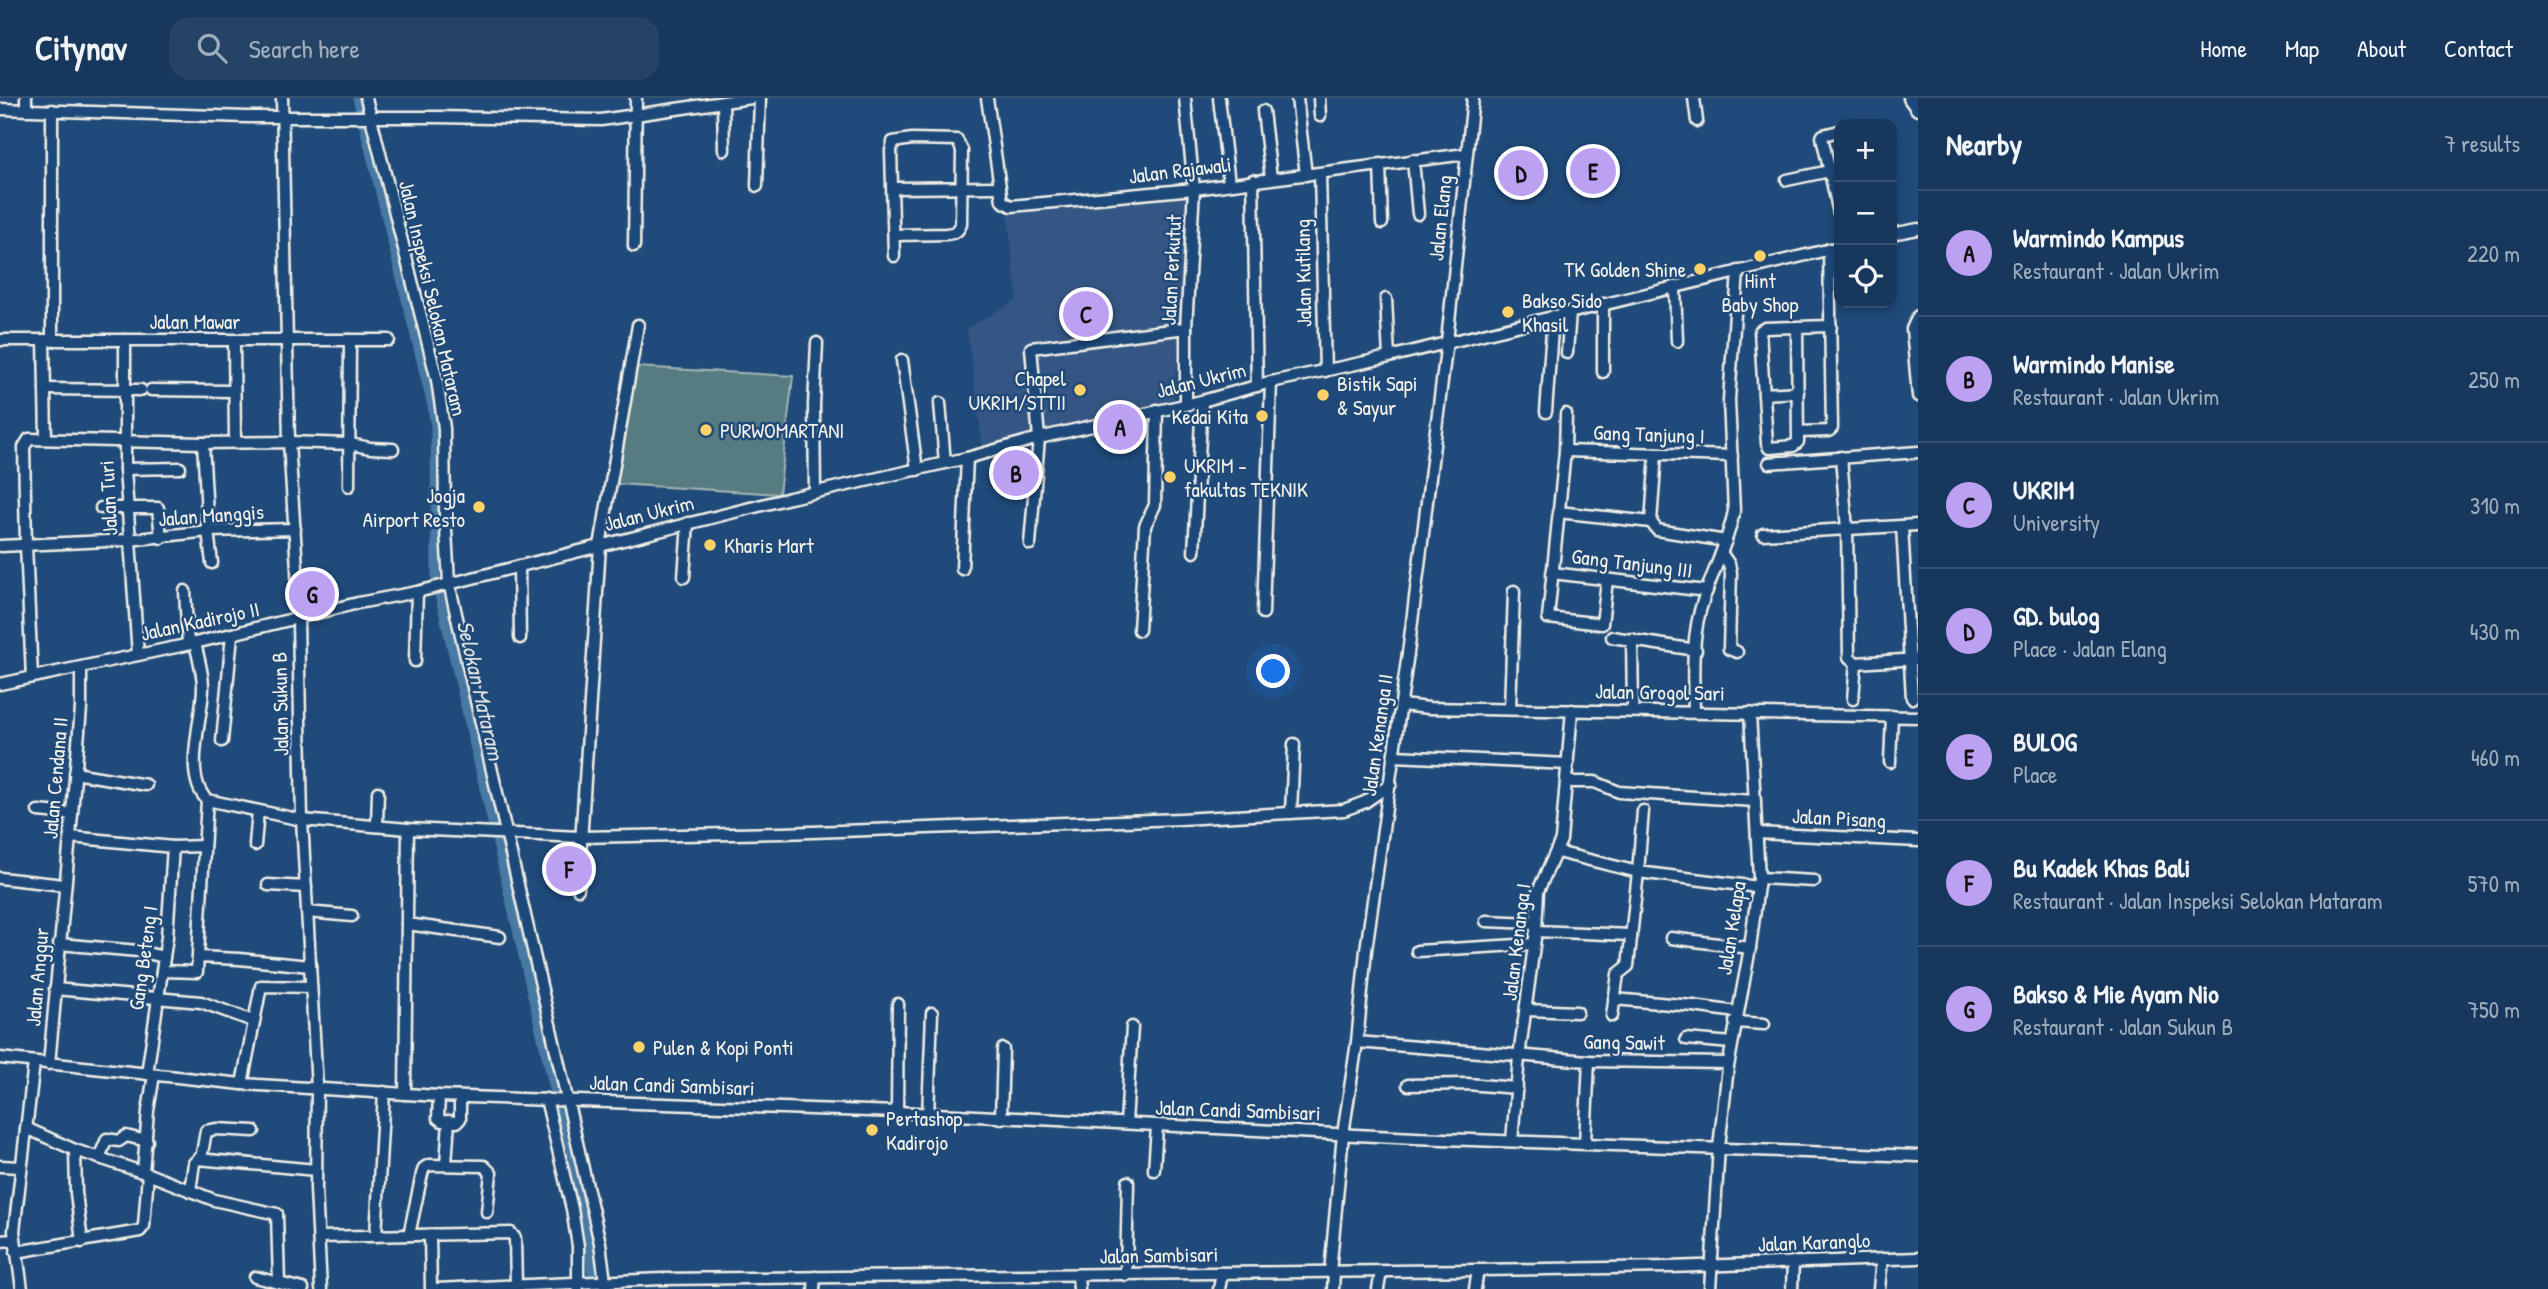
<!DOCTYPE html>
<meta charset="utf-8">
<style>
body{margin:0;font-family:"Patrick Hand",sans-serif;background:#244365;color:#f1f3f6}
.controls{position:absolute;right:21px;top:21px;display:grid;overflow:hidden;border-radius:14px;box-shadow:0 4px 10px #0003}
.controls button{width:63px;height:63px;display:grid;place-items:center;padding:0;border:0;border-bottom:2px solid #365272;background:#17385c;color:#f1f3f6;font:35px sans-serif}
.you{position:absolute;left:1274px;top:574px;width:24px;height:24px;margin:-18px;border:5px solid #fff;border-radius:50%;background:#1a73e8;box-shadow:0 0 0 10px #1a73e833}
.badge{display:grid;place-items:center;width:46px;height:46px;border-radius:50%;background:#bca0f2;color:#111;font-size:23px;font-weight:700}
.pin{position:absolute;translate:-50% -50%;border:4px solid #fff;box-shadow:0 2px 7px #0006}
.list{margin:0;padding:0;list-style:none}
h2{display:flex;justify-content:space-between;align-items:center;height:91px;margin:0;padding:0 28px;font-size:30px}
h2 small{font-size:23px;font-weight:400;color:#9eacbb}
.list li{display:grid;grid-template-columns:46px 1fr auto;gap:21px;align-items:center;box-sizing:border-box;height:126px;padding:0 28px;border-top:2px solid #365272}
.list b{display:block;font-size:26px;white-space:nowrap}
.list p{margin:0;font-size:23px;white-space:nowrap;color:#9eacbb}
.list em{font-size:23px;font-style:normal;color:#9eacbb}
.icon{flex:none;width:38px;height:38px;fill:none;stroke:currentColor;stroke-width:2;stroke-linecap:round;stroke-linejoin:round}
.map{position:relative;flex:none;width:1918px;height:1191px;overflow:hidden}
header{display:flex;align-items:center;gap:42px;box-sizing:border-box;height:98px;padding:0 35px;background:#17385c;border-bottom:2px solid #365272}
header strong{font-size:33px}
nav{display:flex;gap:38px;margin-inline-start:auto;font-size:24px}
.search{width:490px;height:63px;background:#244365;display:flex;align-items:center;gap:18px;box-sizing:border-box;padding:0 24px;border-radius:21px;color:#9eacbb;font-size:26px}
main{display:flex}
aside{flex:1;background:#17385c}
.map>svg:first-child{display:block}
.built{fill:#345684}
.green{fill:#567b81;stroke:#a5b6b4;stroke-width:2}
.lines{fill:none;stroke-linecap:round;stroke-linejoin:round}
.canal{stroke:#4679a3;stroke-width:9}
.minor-casing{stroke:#f4f1e8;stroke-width:15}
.highway-casing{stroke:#f4f1e8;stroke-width:19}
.minor{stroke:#1f4a7a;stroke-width:10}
.highway{stroke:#1f4a7a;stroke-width:14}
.poi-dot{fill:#ffd166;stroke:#1f4a7a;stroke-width:2.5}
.labels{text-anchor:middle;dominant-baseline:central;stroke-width:5;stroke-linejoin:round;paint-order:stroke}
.street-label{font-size:21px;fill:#f4f1e8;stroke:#1f4a7a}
.poi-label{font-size:21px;fill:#f4f1e8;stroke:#1f4a7a;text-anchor:start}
.water-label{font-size:23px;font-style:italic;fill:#dadfde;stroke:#1f4a7a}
</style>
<header>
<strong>Citynav</strong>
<div class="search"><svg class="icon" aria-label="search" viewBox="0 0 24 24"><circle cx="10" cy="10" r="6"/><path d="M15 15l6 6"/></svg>Search here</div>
<nav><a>Home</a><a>Map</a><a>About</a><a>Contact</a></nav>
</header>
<main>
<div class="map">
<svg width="1918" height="1191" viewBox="0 0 1918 1191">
<rect width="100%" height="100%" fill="#1f4a7a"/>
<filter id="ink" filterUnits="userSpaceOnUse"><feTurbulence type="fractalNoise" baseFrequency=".0143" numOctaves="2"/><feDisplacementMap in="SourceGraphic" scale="14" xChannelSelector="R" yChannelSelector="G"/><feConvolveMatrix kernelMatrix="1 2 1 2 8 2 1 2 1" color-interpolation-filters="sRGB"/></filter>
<g filter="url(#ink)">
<polygon class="built" points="1182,99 1188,102 1174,303 983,350 967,230 1017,202 1008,116"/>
<polygon class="green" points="637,269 793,278 779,396 617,386"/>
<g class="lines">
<polyline class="canal" points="357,0 432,308 435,329 436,483 588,1138 593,1191"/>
<g class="minor-casing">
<g id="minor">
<polyline points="282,0 289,344 297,471 302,722 317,991 316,1091 321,1191"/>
<polyline points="366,0 437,282 444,330 445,415 449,485 600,1145 606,1191"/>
<polyline points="987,0 1002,103 1011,108 1194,91 1466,56"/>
<polyline points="1185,0 1194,91 1186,230 1186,306"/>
<polyline points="1219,0 1229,85"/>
<polyline points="1297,0 1306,77"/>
<polyline points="1319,0 1320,18"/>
<polyline points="1694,0 1697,23"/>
<polyline points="723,4 724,52"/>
<polyline points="0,11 246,19 436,19 601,22 751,0"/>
<polyline points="26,12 26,0"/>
<polyline points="1263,13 1271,80"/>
<polyline points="1839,33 1823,37 1822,39 1839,115"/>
<polyline points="1413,62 1418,116"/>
<polyline points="1380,66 1382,125"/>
<polyline points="1320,76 1325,273"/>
<polyline points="1253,82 1257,288"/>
<polyline points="1787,82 1839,71"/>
<polyline points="757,88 760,0"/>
<polyline points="894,90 1000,89"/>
<polyline points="1892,136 1918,131"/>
<polyline points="634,148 636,0"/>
<path d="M894,158L891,53L893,44L912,41L957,42L962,52L961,126C958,134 955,135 946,136L895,137"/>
<polyline points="1675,189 1677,243"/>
<polyline points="1386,201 1389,259"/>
<polyline points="1603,206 1603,274"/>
<polyline points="1918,218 1912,231 1918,298"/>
<polyline points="1797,230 1798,344 1793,348 1769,350 1767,346 1760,233 1765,230 1831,228"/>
<polyline points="0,242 389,242"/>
<polyline points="125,242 125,371 138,557"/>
<polyline points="44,243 46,340"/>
<polyline points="52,243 52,12"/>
<polyline points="234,243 235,345"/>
<polyline points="1567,255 1570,214"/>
<polyline points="902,262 917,372"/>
<polyline points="45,291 141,292"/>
<polyline points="151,292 233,293"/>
<polyline points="1764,296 1798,294"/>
<polyline points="940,305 945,365"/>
<polyline points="1546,314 1553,218"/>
<polyline points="1566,316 1565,353 1548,520 1602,526 1607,482"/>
<polyline points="1799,334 1829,333 1832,330 1829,151"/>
<polyline points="203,345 208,433 212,465"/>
<polyline points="1565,353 1732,358"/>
<polyline points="1841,359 1847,431 1849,559 1856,565 1853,601"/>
<polyline points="1769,365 1918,354"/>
<polyline points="125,371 180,370"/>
<polyline points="349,388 350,242"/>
<polyline points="815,394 814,307 817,245"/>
<polyline points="101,410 158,410 161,440"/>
<polyline points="1558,414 1651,424 1656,356"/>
<polyline points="1651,424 1657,432 1726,443"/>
<polyline points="1902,428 1912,600"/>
<polyline points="1763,436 1918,427"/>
<polyline points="1030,446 1039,340 1031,250 1186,230"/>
<polyline points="0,448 129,442 208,433 295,431"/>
<polyline points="1194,454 1202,303"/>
<polyline points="1722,456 1729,466 1731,475 1729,551 1737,554"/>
<polyline points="519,468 520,540"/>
<polyline points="962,471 967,360"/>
<polyline points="1552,475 1707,493"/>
<polyline points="684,479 688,425"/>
<polyline points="185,493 188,546"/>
<polyline points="1263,515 1271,284"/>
<polyline points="1139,532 1145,428 1155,407 1157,312"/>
<polyline points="1612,539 1696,552"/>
<polyline points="1632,541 1633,613"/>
<path d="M195,545C198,559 203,574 203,589C203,620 182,678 207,702L302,722L408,731L580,739L783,735L1181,721L1344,712L1365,704L1391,686"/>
<polyline points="415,563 417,494"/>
<polyline points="1856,565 1918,561"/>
<polyline points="32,579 26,447 24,349 29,341 203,345 289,344 350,346 370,350 393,351"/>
<polyline points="0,586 195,545 358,505 417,494 790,400 967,360 1039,340 1202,303 1271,284 1389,259 1839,149"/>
<polyline points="1401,607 1429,610 1918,619"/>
<polyline points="1510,611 1514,493"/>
<path d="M1694,614C1693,578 1691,535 1704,500C1714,471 1728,444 1734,413L1729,302L1738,173"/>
<polyline points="222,643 232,537"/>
<polyline points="1394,658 1568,666"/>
<polyline points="1890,664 1892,618"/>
<polyline points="75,675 146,687"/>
<polyline points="1567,684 1595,684 1619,694 1755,703"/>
<polyline points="38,713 72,716"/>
<polyline points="1643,713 1638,774 1758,789"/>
<polyline points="1291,715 1294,646"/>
<polyline points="377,728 378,694"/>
<polyline points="1757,735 1918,743"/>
<polyline points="70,739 173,749 203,748"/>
<polyline points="255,747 258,713"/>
<polyline points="1557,754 1638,774 1628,868 1618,876 1612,918"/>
<polyline points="0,780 64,787"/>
<polyline points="1759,780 1814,783"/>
<polyline points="268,787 306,789"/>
<polyline points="578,791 600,448 638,227"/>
<polyline points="307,814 352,818"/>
<polyline points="1486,823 1535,825"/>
<polyline points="407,826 500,839"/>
<polyline points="1536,833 1630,837"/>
<polyline points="1671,840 1750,850"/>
<polyline points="59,846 138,853 164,859"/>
<polyline points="1417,853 1534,846"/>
<polyline points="198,859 239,861 310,868"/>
<polyline points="162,873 197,874 207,702"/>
<polyline points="55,891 201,904 253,923"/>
<polyline points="1614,901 1693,908 1737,914"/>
<polyline points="1527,912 1577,914"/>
<polyline points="1735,924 1764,926"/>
<polyline points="1686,941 1732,945"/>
<polyline points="1357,944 1588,963 1728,965"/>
<polyline points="0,960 242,986 439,998 897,1014 1415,1040 1918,1058"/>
<polyline points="49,966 70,739 81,610 81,570"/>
<polyline points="147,976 167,839 173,749"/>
<polyline points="242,986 261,888 311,889"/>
<polyline points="1408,987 1467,986 1517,990"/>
<polyline points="405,996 408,731"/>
<polyline points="439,998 438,1020 442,1023 457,1024 460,1021 460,999"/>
<polyline points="546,1001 572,1111 578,1148 578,1189"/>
<polyline points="897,1014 898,906"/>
<polyline points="928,1017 932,915"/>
<polyline points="1001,1020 1003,951"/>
<polyline points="1126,1025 1132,929"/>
<polyline points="26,1030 75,1052 148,1076 214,1102 277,1116 279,1185"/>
<polyline points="1512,1043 1519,959 1536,833 1538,793 1561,742 1572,612"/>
<polyline points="1585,1045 1589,963"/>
<polyline points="75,1052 76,1095 82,1144"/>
<polyline points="99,1060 107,1041 119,1043 126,1038 147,1043"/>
<polyline points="201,1061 206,1033 217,1031 254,1033"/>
<polyline points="446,1066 449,1023"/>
<polyline points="0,1068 21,1069"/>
<polyline points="1154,1072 1157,1029"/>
<polyline points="143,1074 148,1013 154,977"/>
<polyline points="190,1093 194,1065 198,1061 316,1072"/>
<polyline points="409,1137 422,1076 424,1070 429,1067 484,1068 491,1075 487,1114"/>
<polyline points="430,1137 431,1191"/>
<polyline points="376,1138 384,994"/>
<polyline points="319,1139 511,1135 515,1140 516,1188"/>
<polyline points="0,1143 14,1142"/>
<polyline points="16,1154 140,1133 144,1128 148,1076"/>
<polyline points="1330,1174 1343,1036 1357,944 1366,852 1409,548 1447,243 1473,0"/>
<polyline points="1078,1177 1079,1191"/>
<polyline points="1126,1177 1128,1084"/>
<polyline points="255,1179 303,1191"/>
<polyline points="22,1191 14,1133 34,965"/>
<polyline points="436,1191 662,1181 1478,1172 1670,1169 1918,1160"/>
<polyline points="814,1191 815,1179"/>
<polyline points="1219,1191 1222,1176"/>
<polyline points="1333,1191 1334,1174"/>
<polyline points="1378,1191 1381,1174"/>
<polyline points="1475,1191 1478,1172"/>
<polyline points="1710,1191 1719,1049 1728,969 1750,850 1759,780 1750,615"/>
<polyline points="1792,1191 1793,1164"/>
<polyline points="1879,1191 1882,1161"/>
</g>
</g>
<g class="highway-casing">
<polyline id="highway" points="1911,0 1918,10"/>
</g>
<use href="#minor" class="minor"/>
<use href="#highway" class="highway"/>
</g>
</g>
<g class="poi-dot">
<circle cx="1760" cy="158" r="7"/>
<circle cx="1700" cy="171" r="7"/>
<circle cx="1508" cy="214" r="7"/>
<circle cx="1080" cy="292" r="7"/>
<circle cx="1323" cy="297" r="7"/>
<circle cx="1262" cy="318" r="7"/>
<circle cx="706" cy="332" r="7"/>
<circle cx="1170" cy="379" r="7"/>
<circle cx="479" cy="409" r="7"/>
<circle cx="710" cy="447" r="7"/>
<circle cx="639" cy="949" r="7"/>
<circle cx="872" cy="1032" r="7"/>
</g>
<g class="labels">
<g class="street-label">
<text transform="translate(1180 72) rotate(-7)">Jalan Rajawali</text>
<text transform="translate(1440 120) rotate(-84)">Jalan Elang</text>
<text transform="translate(1171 172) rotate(-87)">Jalan Perkutut</text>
<text transform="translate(1303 175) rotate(-91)">Jalan Kutilang</text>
<text transform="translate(433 200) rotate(77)">Jalan Inspeksi Selokan Mataram</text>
<text x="195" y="223">Jalan Mawar</text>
<text transform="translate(1201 282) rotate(-14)">Jalan Ukrim</text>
<text transform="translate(1649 336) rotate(2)">Gang Tanjung I</text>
<text transform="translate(108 400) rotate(-93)">Jalan Turi</text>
<text transform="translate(649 415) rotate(-14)">Jalan Ukrim</text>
<text transform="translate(211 417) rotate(-4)">Jalan Manggis</text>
<text transform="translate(1632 465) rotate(7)">Gang Tanjung III</text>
<text transform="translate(200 523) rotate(-12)">Jalan Kadirojo II</text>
<text transform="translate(1660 594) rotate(1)">Jalan Grogol Sari</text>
<text transform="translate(280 606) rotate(-91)">Jalan Sukun B</text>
<text transform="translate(1377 637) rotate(-82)">Jalan Kenanga II</text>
<text transform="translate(55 680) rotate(-85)">Jalan Cendana II</text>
<text transform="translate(1839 720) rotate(3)">Jalan Pisang</text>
<text transform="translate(1731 830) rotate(-81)">Jalan Kelapa</text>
<text transform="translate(1516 844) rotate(-83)">Jalan Kenanga I</text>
<text transform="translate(143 860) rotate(-82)">Gang Beteng I</text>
<text transform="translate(37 879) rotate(-85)">Jalan Anggur</text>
<text transform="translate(1624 944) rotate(1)">Gang Sawit</text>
<text transform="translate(672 987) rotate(2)">Jalan Candi Sambisari</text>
<text transform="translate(1238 1012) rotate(2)">Jalan Candi Sambisari</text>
<text transform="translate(1814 1144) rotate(-2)">Jalan Karanglo</text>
<text transform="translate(1159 1157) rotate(-1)">Jalan Sambisari</text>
</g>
<g class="poi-label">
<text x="1686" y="171" text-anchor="end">TK Golden Shine</text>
<text x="1760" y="182" text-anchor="middle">Hint<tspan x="1760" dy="24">Baby Shop</tspan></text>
<text x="1522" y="202">Bakso Sido<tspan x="1522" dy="24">Khasil</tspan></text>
<text x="1066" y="280" text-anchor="end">Chapel<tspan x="1066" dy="24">UKRIM/STTII</tspan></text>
<text x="1337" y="285">Bistik Sapi<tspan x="1337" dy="24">&amp; Sayur</tspan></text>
<text x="1248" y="318" text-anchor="end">Kedai Kita</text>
<text x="720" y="332">PURWOMARTANI</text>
<text x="1184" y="367">UKRIM -<tspan x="1184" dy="24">fakultas TEKNIK</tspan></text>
<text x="465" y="397" text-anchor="end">Jogja<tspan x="465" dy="24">Airport Resto</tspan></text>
<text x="724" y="447">Kharis Mart</text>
<text x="653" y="949">Pulen &amp; Kopi Ponti</text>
<text x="886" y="1020">Pertashop<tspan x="886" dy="24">Kadirojo</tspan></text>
</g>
<g class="water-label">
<text transform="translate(481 592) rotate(77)">Selokan Mataram</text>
</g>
</g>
</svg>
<div class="controls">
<button>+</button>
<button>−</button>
<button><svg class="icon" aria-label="locate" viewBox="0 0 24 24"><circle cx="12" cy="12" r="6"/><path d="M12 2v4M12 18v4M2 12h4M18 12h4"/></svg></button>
</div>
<div class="you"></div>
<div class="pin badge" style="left:1120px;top:329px">A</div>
<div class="pin badge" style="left:1016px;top:375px">B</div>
<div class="pin badge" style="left:1086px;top:216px">C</div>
<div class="pin badge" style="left:1521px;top:75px">D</div>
<div class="pin badge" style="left:1593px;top:73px">E</div>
<div class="pin badge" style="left:569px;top:771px">F</div>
<div class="pin badge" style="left:312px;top:496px">G</div>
</div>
<aside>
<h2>Nearby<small>7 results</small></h2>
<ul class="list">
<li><span class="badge">A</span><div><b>Warmindo Kampus</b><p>Restaurant · Jalan Ukrim</p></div><em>220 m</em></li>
<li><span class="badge">B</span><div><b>Warmindo Manise</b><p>Restaurant · Jalan Ukrim</p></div><em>250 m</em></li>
<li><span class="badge">C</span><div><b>UKRIM</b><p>University</p></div><em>310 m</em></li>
<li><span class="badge">D</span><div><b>GD. bulog</b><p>Place · Jalan Elang</p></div><em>430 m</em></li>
<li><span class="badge">E</span><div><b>BULOG</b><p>Place</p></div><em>460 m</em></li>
<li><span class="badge">F</span><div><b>Bu Kadek Khas Bali</b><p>Restaurant · Jalan Inspeksi Selokan Mataram</p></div><em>570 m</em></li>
<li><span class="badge">G</span><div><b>Bakso &amp; Mie Ayam Nio</b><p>Restaurant · Jalan Sukun B</p></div><em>750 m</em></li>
</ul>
</aside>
</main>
